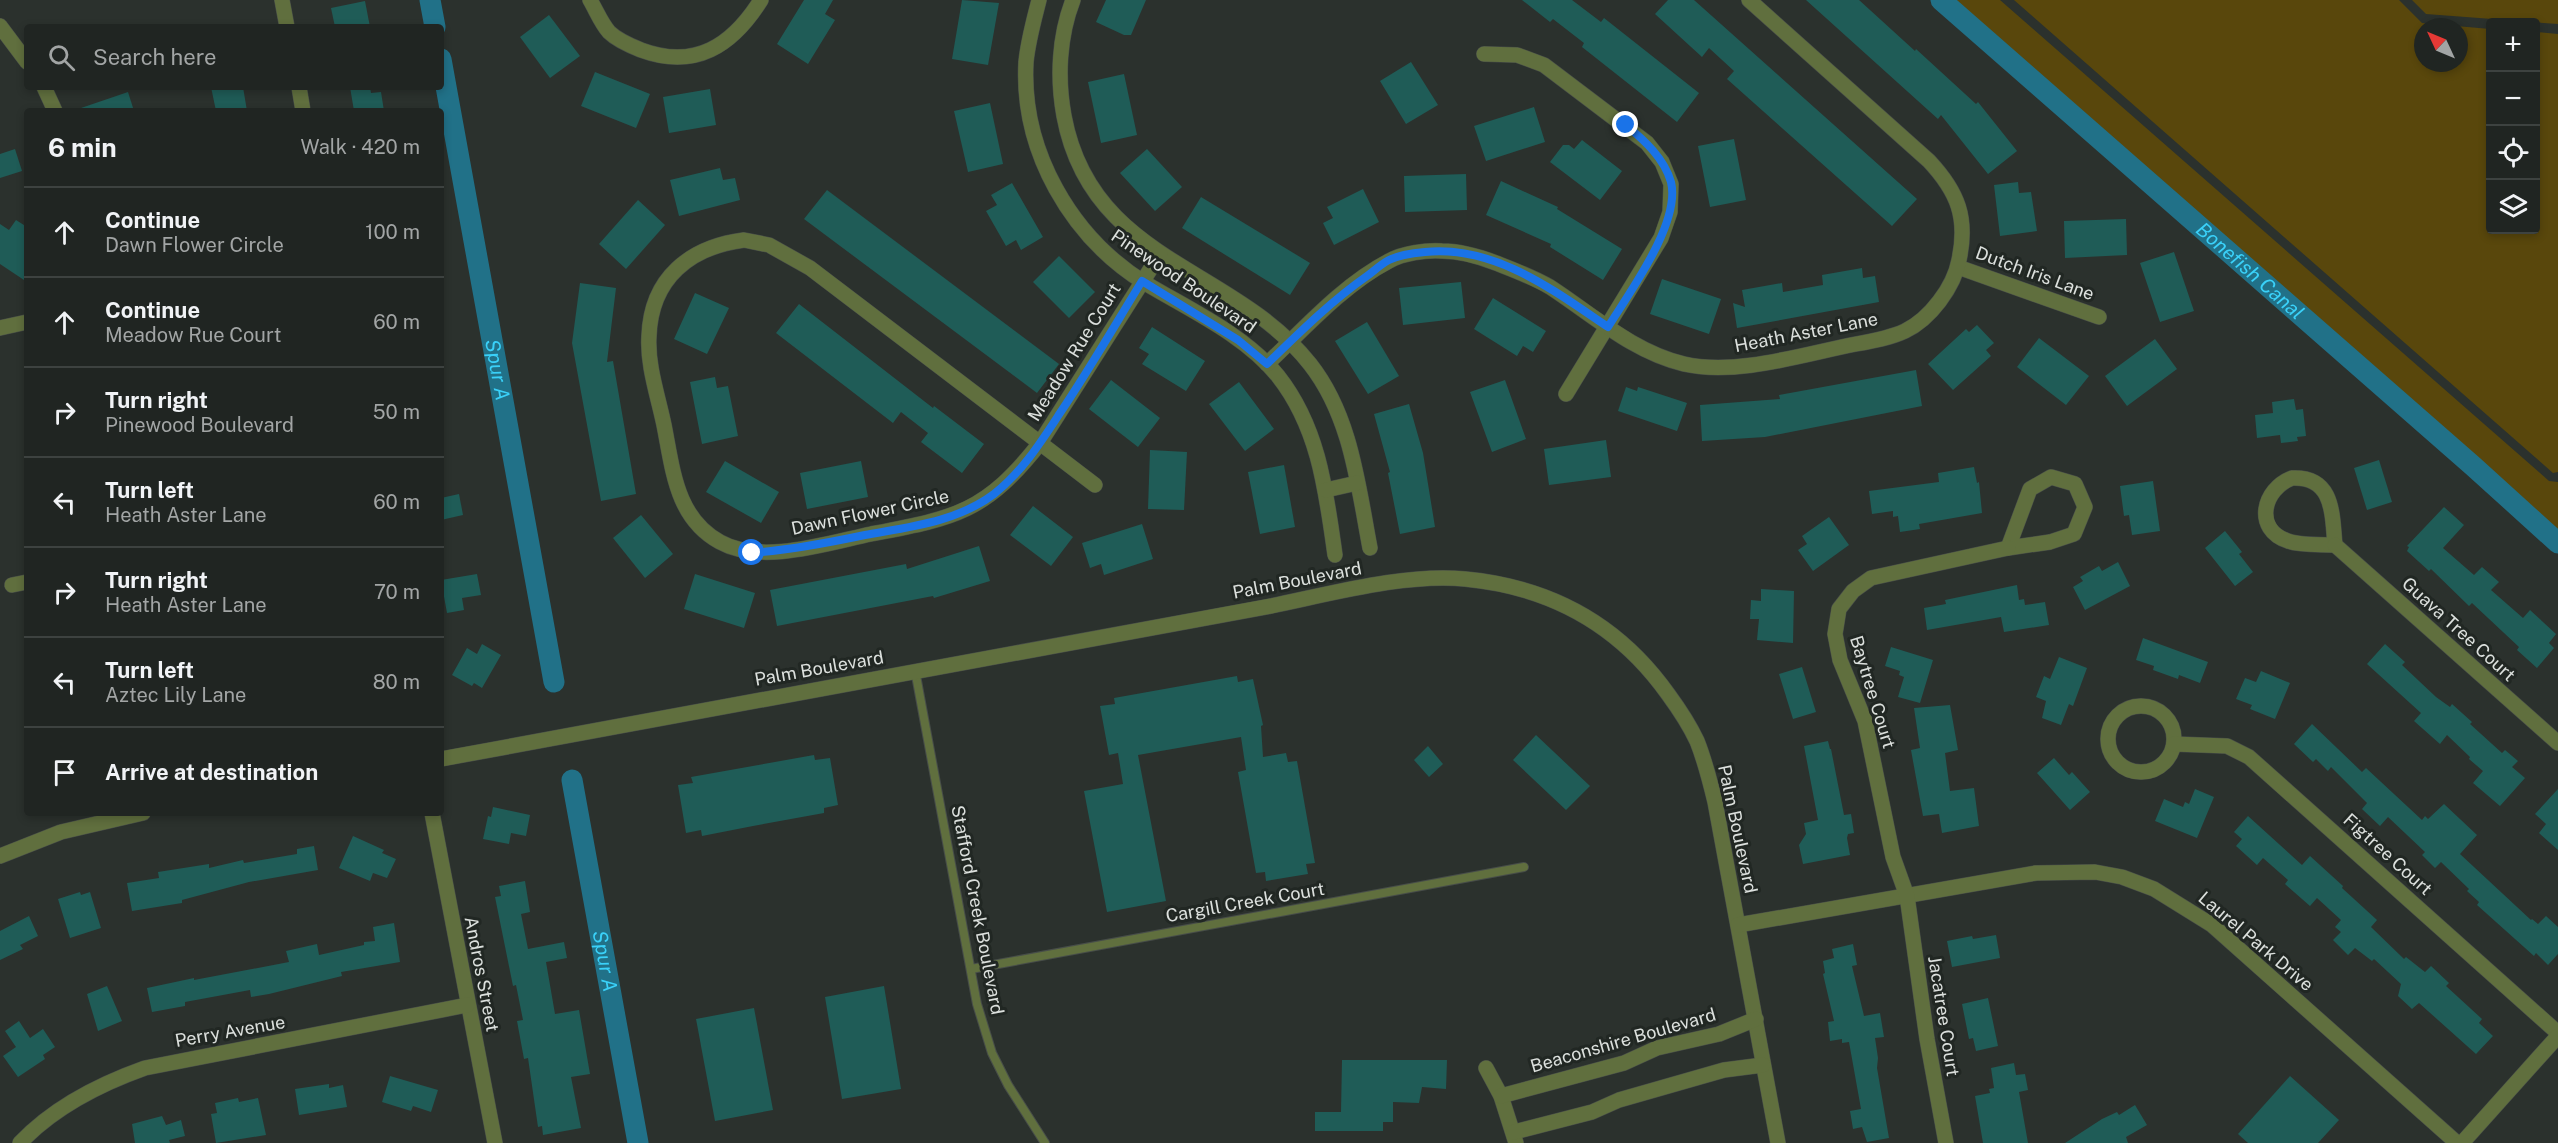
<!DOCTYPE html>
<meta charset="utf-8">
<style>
body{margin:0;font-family:"Public Sans",sans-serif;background:#282d2a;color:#f1f3f6}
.controls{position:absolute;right:18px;top:18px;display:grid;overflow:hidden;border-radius:6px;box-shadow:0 3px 9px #0003}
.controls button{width:54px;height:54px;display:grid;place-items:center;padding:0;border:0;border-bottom:2px solid #3d4240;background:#202522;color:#f1f3f6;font:30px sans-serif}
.compass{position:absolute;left:2414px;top:18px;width:54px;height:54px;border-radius:50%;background:#202522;box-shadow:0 3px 9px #0003;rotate:314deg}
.stop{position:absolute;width:18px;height:18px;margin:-14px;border:4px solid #1a73e8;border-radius:50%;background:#fff}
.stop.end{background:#1a73e8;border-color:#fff;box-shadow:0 2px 6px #0008}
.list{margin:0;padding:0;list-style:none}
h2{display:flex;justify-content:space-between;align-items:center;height:78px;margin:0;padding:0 24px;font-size:26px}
h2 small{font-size:20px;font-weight:400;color:#a2a5a5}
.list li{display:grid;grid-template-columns:39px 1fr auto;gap:18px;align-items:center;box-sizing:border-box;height:90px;padding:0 24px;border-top:2px solid #3d4240}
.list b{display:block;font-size:22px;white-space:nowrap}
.list p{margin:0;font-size:20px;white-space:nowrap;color:#a2a5a5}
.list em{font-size:20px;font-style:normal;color:#a2a5a5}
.icon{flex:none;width:33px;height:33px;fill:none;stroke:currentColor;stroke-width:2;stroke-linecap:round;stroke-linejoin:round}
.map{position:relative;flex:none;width:2558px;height:1143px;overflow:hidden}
.search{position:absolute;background:#202522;box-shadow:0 3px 9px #0003;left:24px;top:24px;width:420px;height:66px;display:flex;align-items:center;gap:15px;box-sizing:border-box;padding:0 21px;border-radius:6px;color:#a2a5a5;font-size:22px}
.panel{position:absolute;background:#202522;box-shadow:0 3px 9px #0003;left:24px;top:108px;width:420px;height:708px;border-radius:6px}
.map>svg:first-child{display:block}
.green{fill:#59470c;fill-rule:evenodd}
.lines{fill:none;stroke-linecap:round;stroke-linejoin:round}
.canal{stroke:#217188;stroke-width:21}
.building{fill:#1f5c57}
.service-casing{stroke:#474d49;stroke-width:10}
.minor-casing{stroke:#474d49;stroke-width:16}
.service{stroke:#606f3e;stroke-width:8}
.minor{stroke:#606f3e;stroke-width:15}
.route{stroke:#1a73e8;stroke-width:8}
.labels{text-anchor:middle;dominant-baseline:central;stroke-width:6;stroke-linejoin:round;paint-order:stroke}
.street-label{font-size:18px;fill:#dce0dd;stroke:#212723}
.water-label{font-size:20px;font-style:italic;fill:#3ad1f9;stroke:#212723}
</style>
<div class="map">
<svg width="2558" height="1143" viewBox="0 0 2558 1143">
<rect width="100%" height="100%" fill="#2b312d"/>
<g class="green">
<polygon points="1954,0 2000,0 2549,481 2558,482 2558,542 2556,544 2339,349"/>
<path d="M2014,0H2399L2422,23L2490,29V230H2536V32L2558,34V472L2553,473ZM2423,27H2459V63H2423Z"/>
<polygon points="2412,0 2558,0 2558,24 2426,14"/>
</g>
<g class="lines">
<g class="canal">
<polyline points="430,0 435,27"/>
<path id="s1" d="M1941,0L2473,466L2558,543"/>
<path id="s2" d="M441,59L554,682"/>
<path id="s3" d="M572,780L638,1143"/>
</g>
</g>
<g class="building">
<polygon points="804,0 833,0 825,14 835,20 808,64 777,44"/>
<polygon points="962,0 999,3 988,65 952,59"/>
<polygon points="1106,0 1146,0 1131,35 1124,35 1096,22"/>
<polygon points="1522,0 1572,0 1601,22 1604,18 1699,93 1677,122 1582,47 1584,43 1553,19 1550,22"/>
<polygon points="1668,0 1694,0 1917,199 1892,226 1727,79 1734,71 1709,48 1702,57 1655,14"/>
<polygon points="1806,0 1859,0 1915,51 1916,49 1976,104 1978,102 2017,151 1988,174 1941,115 1938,119"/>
<polygon points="365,1 370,27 335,27 331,8"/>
<polygon points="549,15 580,56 550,78 520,37"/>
<polygon points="1411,62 1438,105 1406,124 1380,81"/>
<polygon points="595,72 650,94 636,128 581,106"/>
<polygon points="1124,74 1137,135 1101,143 1088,82"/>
<polygon points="211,87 243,87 247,111 216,111"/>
<polygon points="350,87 370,87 371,93 381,92 384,111 354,111"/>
<polygon points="710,89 716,125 669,133 663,97"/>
<polygon points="128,92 134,111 82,111 81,108"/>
<polygon points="990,103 1003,164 968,172 954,111"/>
<polygon points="1534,107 1545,142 1486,161 1474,126"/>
<polygon points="1734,139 1746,200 1710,207 1698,146"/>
<polygon points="1582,140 1622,171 1600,200 1550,162 1563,145 1569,145 1574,149"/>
<polygon points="15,149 22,171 0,178 0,154"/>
<polygon points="1147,149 1182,187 1155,211 1120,173"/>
<polygon points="720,168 723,180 735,178 740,200 679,216 670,180"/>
<polygon points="1466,174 1467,210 1405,212 1404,176"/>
<polygon points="1501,181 1558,207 1557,209 1622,249 1603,280 1550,247 1551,244 1486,215"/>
<polygon points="2018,182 2019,193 2031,192 2037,231 2000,236 1994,185"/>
<polygon points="1012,183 1043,237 1021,250 1016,240 1006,246 986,211 997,205 991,195"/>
<polygon points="1363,189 1379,222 1334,245 1323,223 1333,218 1327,207"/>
<polygon points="827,190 1059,364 1037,393 804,219"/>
<polygon points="1201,197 1310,263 1290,295 1182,228"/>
<polygon points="638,200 665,225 626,269 599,244"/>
<polygon points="2126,219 2127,255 2065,258 2064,221"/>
<polygon points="16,220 27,227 27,282 0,264 0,224 9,230"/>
<polygon points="2174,252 2194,311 2160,322 2140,263"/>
<polygon points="1059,256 1095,292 1069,318 1033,282"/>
<polygon points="1862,268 1863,278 1875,276 1879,302 1737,328 1733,303 1745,307 1742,290 1782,283 1783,292 1823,285 1822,275"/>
<polygon points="1662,279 1721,299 1709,334 1650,314"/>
<polygon points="1461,282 1465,318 1403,325 1399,288"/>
<polygon points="580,283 616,288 607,362 613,361 636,494 601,501 572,343"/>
<polygon points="695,293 729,308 707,354 674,339"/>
<polygon points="1493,298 1546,331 1533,352 1523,346 1517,356 1474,329"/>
<polygon points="799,304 933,408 934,406 984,444 962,473 921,442 928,433 901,412 893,423 776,333"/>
<polygon points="1367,322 1399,376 1368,394 1335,341"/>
<polygon points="1977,325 1994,343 1986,350 1991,356 1953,390 1928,364 1966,329 1969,332"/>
<polygon points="1152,327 1205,361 1186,391 1142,364 1149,354 1139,348"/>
<polygon points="2039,338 2089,376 2066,405 2017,367"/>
<polygon points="2155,339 2177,369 2127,406 2105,376"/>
<polygon points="1916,370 1922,406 1765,437 1702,441 1700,405 1780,399 1779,395"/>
<polygon points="715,377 717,388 728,386 738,436 702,444 690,382"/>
<polygon points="1111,380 1160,418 1138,447 1089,409"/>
<polygon points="1505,380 1526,439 1492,452 1470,392"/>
<polygon points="1239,382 1274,429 1245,451 1209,404"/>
<polygon points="1626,387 1637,391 1638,387 1687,403 1677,431 1618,411"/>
<polygon points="2294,399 2296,410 2303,409 2306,436 2297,437 2298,441 2281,443 2280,435 2257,438 2255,415 2273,413 2272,402"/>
<polygon points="1409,404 1423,453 1435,527 1400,534 1388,473 1390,472 1374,414"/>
<polygon points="1606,440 1611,477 1549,485 1544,449"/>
<polygon points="1150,450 1187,452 1184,510 1148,509"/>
<polygon points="2379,460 2392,502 2367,510 2354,468"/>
<polygon points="725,461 779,492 761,523 706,492"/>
<polygon points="861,461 868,497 807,509 800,473"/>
<polygon points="1284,465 1295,527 1260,534 1248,472"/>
<polygon points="1974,467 1977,483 1979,482 1982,513 1919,524 1920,529 1900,532 1898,516 1893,517 1893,511 1872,514 1869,491 1939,482 1938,473"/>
<polygon points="2153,481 2160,531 2132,535 2129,515 2124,516 2120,486"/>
<polygon points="459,494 463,515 441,520 441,498"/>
<polygon points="1033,506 1073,537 1051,566 1010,535"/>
<polygon points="2444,507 2464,525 2443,548 2474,575 2482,567 2499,582 2491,590 2523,618 2530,610 2556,634 2549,643 2554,648 2537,668 2517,650 2519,647 2472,603 2469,606 2431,569 2429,571 2407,551 2409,547 2407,546"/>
<polygon points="641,515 673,554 645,578 613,538"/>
<polygon points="1829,517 1849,545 1813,571 1798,550 1807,544 1802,536"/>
<polygon points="1142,524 1153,559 1104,575 1101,564 1090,568 1082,543"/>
<polygon points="2225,531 2242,552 2239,554 2253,572 2235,586 2205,548"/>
<polygon points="979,546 990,581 934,598 933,596 777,626 770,590 906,564 907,569"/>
<polygon points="2118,562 2130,586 2085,610 2073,587 2083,581 2080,577 2099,566 2102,571"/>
<polygon points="477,574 481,595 462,598 464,610 447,613 441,580"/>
<polygon points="695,574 755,593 744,628 684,609"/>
<polygon points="2017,585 2019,600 2024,599 2025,605 2045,602 2049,625 2004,632 2001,617 1927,630 1924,608 1946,604 1945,600"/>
<polygon points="1761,589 1794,591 1793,643 1757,640 1759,619 1750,619 1751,600 1761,601"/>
<polygon points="2143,638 2208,662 2200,683 2179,675 2178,679 2153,670 2154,666 2136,660"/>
<polygon points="482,644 501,655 482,688 474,683 472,686 452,675 467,648 477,654"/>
<polygon points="2385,644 2405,662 2402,665 2436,697 2450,707 2452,704 2472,722 2470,724 2502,753 2505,750 2518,761 2512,767 2525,778 2500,806 2473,783 2483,771 2469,759 2470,757 2447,735 2440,744 2414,721 2421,713 2367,664"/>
<polygon points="1891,647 1933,660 1920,703 1898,697 1904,677 1899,675 1900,671 1885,666"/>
<polygon points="2059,657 2087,668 2073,706 2069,704 2061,725 2042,718 2046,701 2036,697 2044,676 2050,679"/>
<polygon points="1802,667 1816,712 1793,719 1779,674"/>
<polygon points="2261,671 2290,683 2275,719 2250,709 2252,705 2236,699 2245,678 2256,682"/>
<polygon points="1237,676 1238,682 1253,679 1263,725 1261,726 1263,757 1286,753 1288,762 1297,761 1315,863 1306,864 1308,874 1266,881 1265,872 1256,873 1238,772 1246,770 1241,737 1138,755 1166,901 1107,912 1084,791 1123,784 1118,753 1109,755 1100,706 1115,704 1114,698"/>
<polygon points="1950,705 1958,750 1945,753 1950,791 1974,788 1979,826 1942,833 1939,814 1923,816 1911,750 1920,748 1914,708"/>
<polygon points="2312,724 2362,772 2366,768 2422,820 2425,816 2428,819 2444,804 2477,835 2460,854 2531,920 2532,919 2538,924 2546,916 2558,927 2558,954 2548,965 2536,953 2534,956 2477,905 2479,902 2467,891 2469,889 2441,862 2435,868 2422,855 2425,852 2388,817 2380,826 2362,809 2367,803 2331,767 2328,771 2316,759 2313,762 2294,744"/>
<polygon points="1536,735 1590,786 1566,810 1513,760"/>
<polygon points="1828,741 1830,749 1831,749 1844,815 1851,814 1854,833 1848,834 1847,838 1850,855 1803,864 1799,845 1806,834 1804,823 1818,820 1804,746"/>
<polygon points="1428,746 1443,764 1429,777 1414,760"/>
<polygon points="814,755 815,760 830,758 838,805 824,808 824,813 753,826 702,836 701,830 686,833 678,785 693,783 691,777"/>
<polygon points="2054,758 2069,775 2072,772 2090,792 2070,810 2037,773"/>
<polygon points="2195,789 2214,797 2197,838 2155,821 2164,799 2183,807 2185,802 2189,804"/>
<polygon points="2558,789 2558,850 2539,833 2546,824 2535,814"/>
<polygon points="493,807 530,815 526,836 511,833 509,844 483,839 488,816 491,817"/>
<polygon points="2248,816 2302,865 2310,856 2343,886 2342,888 2377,920 2371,927 2404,959 2406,957 2425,972 2431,966 2449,983 2446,986 2482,1019 2479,1023 2493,1036 2476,1054 2419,1003 2412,1009 2398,996 2401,984 2374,959 2372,961 2355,948 2348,955 2333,940 2341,932 2335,927 2341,920 2317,898 2310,906 2285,884 2288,880 2263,858 2257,865 2236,846 2242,839 2234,832"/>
<polygon points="353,836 384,850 382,853 396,859 387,878 373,873 370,881 339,868"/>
<polygon points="314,846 318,870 249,882 182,900 182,903 132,911 127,883 159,878 158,872 209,864 209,868 243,860 244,863 297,854 297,849"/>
<polygon points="525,881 530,912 521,914 528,949 564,942 567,958 546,962 555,1014 579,1010 590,1074 571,1077 581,1128 543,1135 542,1126 538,1127 528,1058 524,1059 517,1021 523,1020 516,985 513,986 495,897 501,896 499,886"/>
<polygon points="80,892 81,895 90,892 101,928 70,938 58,899"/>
<polygon points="29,916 38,936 20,945 23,949 0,960 0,931"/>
<polygon points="394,923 400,962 341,972 342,976 269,994 251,997 250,990 185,1002 185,1006 152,1012 147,988 194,978 194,980 289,962 286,951 317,944 319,955 364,945 364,942 375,941 373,927"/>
<polygon points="1996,935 2000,958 1952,967 1947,941 1972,936 1973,939"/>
<polygon points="1853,944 1857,965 1852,966 1864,1016 1880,1013 1884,1037 1875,1038 1878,1058 1877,1068 1889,1138 1867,1142 1862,1127 1853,1129 1850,1111 1861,1109 1849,1042 1842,1043 1842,1039 1830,1041 1828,1022 1834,1021 1823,974 1825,973 1823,961 1834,958 1832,949"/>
<polygon points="107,986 122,1021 98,1031 87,994"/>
<polygon points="884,986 901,1089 842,1099 825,997"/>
<polygon points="1988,998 1998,1046 1976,1051 1973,1038 1969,1039 1962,1004"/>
<polygon points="754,1008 773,1110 715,1121 696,1019"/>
<polygon points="19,1021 30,1038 43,1029 55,1047 43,1055 45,1059 18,1077 3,1056 16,1047 5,1031"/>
<polygon points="1342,1060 1447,1060 1446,1089 1422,1087 1419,1103 1393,1102 1393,1122 1383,1122 1383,1131 1315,1131 1315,1112 1341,1112"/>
<polygon points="2014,1063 2016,1075 2025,1074 2028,1090 2019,1092 2028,1143 1983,1143 1975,1096 1990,1093 1989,1089 1994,1088 1991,1068"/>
<polygon points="390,1076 438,1090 431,1112 413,1106 411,1111 382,1102"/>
<polygon points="2290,1076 2339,1120 2318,1143 2248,1143 2238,1134"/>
<polygon points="329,1084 329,1088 343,1085 347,1107 299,1115 295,1089"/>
<polygon points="238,1098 239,1102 258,1098 266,1135 216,1143 211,1114 217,1113 215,1103"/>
<polygon points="2135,1105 2147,1125 2126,1137 2128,1143 2065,1143 2102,1119 2117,1112 2119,1115"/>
<polygon points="162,1116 166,1125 181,1120 185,1136 169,1140 170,1143 135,1143 132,1124"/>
</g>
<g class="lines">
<g class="service-casing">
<g id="service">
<polyline points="915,670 977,1004 992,1053 1008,1085 1045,1143"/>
<polyline points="971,969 1524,867"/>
</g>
</g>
<g class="minor-casing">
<g id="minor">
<polyline points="282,0 287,27"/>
<path d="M590,0C596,10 601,23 609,32C617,40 631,46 641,50C695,70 732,46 761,0"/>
<path d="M1039,0C1034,20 1028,41 1026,62C1021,151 1071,237 1145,283C1190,310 1245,335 1278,376C1319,428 1326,491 1335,555"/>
<path d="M1073,0C1059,36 1057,78 1064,116C1091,262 1233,266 1310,364C1351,416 1358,485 1370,548"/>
<polyline points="0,26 27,62"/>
<polyline points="1484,54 1517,55 1544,65 1647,143 1662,162 1671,184 1670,212 1661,238 1566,394"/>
<polyline points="44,87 55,111"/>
<polyline points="299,87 303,111"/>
<path d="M744,240L769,245L810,268L1040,443C985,513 955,518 871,534C828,543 761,565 720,542C676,518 673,470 664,425C658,396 647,365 649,336C651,278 690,247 744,240Z"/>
<polyline points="1958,267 2099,317"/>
<polyline points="0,328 27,322"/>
<path d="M1267,364C1304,329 1343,285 1389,261C1403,253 1426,250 1442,251C1461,251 1478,256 1496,263C1514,270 1533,277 1550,287C1593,315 1633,352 1684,364C1737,376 1804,354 1856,344C1873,341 1890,338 1905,331C1930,319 1954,287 1959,260C1968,218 1958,192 1929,161L1749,0"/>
<polygon points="2051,477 2075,484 2085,507 2074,534 2050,542 2008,548 2030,489"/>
<path d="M2292,478C2334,476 2332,514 2335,545C2320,544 2301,546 2288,541C2253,529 2263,489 2292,478Z"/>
<polyline points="1095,485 1040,443 1160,254"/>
<polyline points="1326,490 1357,483"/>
<polyline points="2335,545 2558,743"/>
<polyline points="12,585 27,582"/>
<circle cx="2141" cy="739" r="33"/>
<polyline points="2174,744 2227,746 2249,757 2558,1033"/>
<path d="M441,759L1271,606C1330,594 1406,573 1465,579C1550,587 1619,625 1668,694C1679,709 1689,724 1697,741C1705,761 1710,781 1715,802L1778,1143"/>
<polyline points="432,813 495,1143"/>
<polyline points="0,856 61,832 143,813"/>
<polyline points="1738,925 2036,873 2095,872 2122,877 2154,889 2212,925 2457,1143"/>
<polyline points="1486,1068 1501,1096 1516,1143"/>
<polyline points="1501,1096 1624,1063 1657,1048 1719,1034 1756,1019"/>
<polyline points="1514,1132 1592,1112 1619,1100 1724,1070 1763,1065"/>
<path d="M20,1143C54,1107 100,1084 145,1068L467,1005"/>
<polyline points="1946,1143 1927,1039 1907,896 1893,857 1865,721 1840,660 1835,634 1839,609 1853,591 1871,578 2008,548"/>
<polyline points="2462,1143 2558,1036"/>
</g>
</g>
<use href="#service" class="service"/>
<use href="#minor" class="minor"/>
</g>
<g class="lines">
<path class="route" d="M752,553C790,550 827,543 865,535C909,527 957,522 994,494C1022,472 1041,442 1060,413C1089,370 1115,325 1142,281L1238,340L1267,364C1299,333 1330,302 1367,276C1374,271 1381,264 1389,260C1399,255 1414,253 1425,252C1495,245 1553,290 1608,327C1629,293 1681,223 1671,182C1664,158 1645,141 1626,125"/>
</g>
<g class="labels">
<g class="street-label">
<text transform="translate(2035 273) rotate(20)">Dutch Iris Lane</text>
<text transform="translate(1184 281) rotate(34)">Pinewood Boulevard</text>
<text transform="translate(1806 332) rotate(-11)">Heath Aster Lane</text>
<text transform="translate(1074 352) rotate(-58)">Meadow Rue Court</text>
<text transform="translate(870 512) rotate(-12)">Dawn Flower Circle</text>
<text transform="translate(1297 580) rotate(-11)">Palm Boulevard</text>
<text transform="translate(2459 629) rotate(42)">Guava Tree Court</text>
<text transform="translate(819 668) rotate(-10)">Palm Boulevard</text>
<text transform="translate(1873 692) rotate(73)">Baytree Court</text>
<text transform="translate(1738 829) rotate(78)">Palm Boulevard</text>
<text transform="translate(2388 854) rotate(42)">Figtree Court</text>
<text transform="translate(1245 902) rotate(-10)">Cargill Creek Court</text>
<text transform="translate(978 910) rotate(79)">Stafford Creek Boulevard</text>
<text transform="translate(2256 941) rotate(40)">Laurel Park Drive</text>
<text transform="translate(482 974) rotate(79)">Andros Street</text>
<text transform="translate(1944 1016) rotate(81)">Jacatree Court</text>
<text transform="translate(230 1031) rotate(-10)">Perry Avenue</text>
<text transform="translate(1623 1040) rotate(-16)">Beaconshire Boulevard</text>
</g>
<g class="water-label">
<text stroke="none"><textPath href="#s1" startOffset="411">Bonefish Canal</textPath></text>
<text stroke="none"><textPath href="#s2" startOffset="316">Spur A</textPath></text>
<text stroke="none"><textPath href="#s3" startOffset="184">Spur A</textPath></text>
</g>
</g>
</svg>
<div class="controls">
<button>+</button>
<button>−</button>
<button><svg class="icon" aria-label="locate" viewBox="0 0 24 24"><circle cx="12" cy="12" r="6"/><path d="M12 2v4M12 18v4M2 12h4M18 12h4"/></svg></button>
<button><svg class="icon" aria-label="layers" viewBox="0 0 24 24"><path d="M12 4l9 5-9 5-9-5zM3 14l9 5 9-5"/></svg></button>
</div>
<svg class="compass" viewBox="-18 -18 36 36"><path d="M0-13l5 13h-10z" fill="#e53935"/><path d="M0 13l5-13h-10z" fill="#a2a5a5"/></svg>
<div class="stop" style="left:752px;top:553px"></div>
<div class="stop end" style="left:1626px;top:125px"></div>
<div class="search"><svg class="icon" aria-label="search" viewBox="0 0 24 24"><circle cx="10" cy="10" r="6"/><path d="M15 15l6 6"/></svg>Search here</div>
<section class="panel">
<h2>6 min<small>Walk · 420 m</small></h2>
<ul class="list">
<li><svg class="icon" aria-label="ahead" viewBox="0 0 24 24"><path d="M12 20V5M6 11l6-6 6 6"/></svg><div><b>Continue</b><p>Dawn Flower Circle</p></div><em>100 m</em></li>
<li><svg class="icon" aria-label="ahead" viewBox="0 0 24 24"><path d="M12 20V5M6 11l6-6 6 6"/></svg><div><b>Continue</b><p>Meadow Rue Court</p></div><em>60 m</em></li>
<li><svg class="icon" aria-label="right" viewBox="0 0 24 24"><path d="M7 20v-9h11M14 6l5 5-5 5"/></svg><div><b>Turn right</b><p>Pinewood Boulevard</p></div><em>50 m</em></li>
<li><svg class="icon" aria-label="left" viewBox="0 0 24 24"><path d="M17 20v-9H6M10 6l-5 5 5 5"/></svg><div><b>Turn left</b><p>Heath Aster Lane</p></div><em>60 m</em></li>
<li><svg class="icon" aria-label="right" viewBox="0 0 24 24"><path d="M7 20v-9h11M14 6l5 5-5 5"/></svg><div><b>Turn right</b><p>Heath Aster Lane</p></div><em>70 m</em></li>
<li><svg class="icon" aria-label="left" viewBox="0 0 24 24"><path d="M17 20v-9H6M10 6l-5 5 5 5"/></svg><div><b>Turn left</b><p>Aztec Lily Lane</p></div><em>80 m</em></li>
<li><svg class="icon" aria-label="arrive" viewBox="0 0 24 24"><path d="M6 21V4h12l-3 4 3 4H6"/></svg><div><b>Arrive at destination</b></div></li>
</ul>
</section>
</div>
